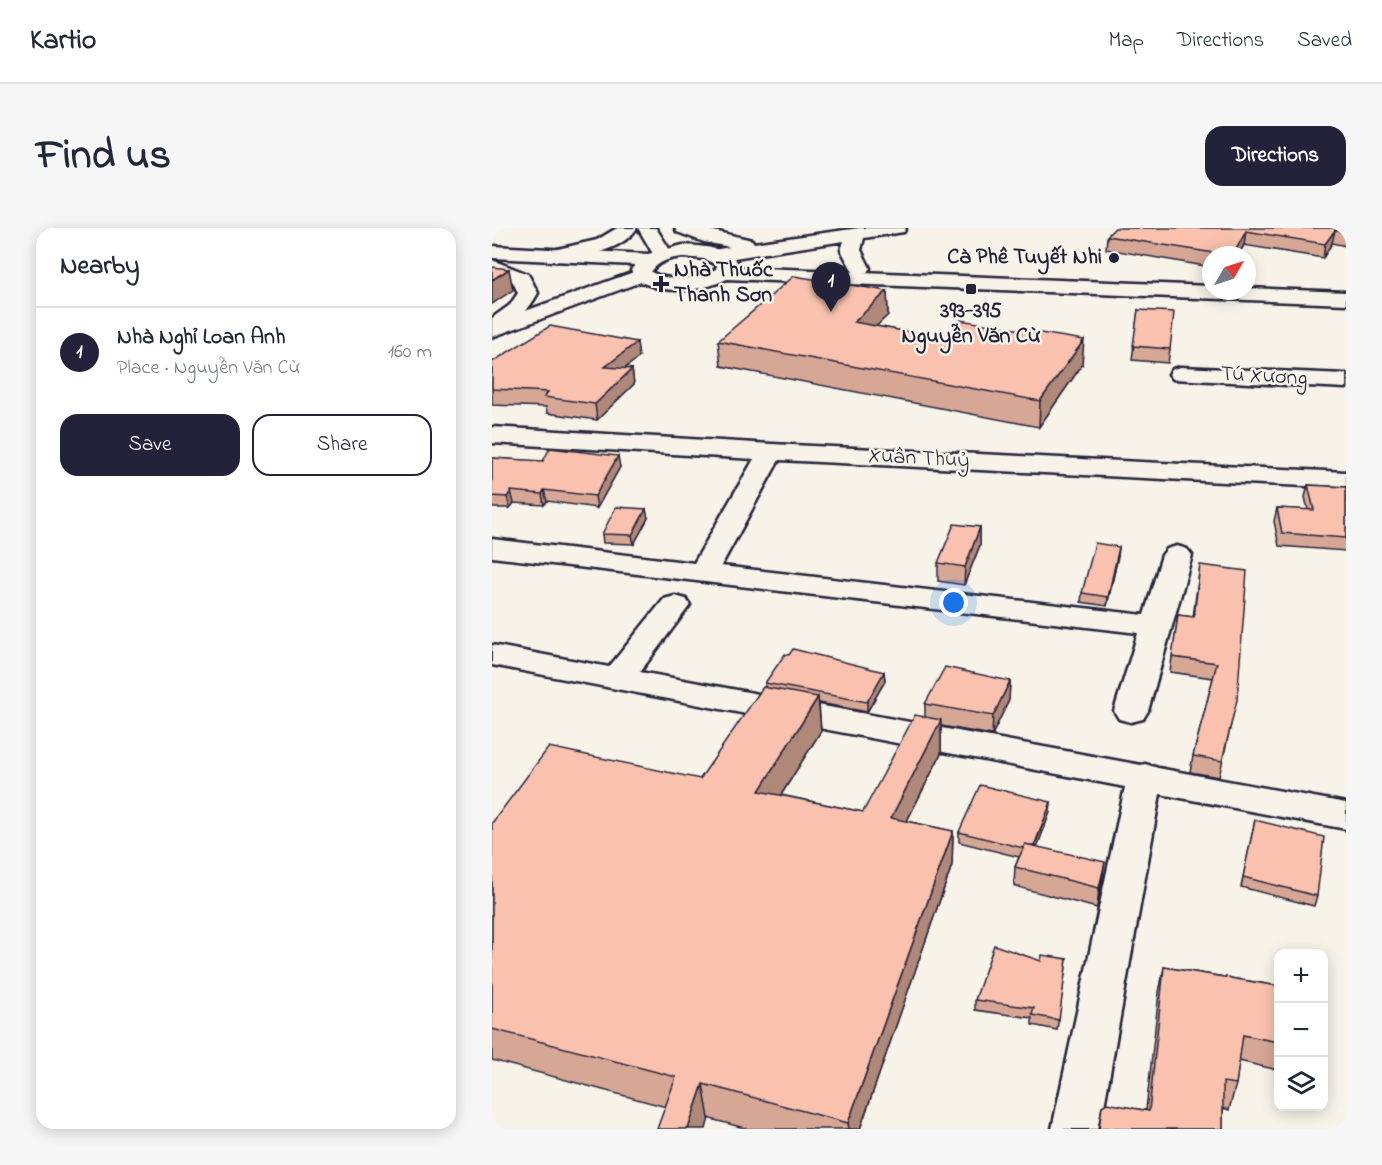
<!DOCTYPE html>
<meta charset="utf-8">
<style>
body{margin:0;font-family:"Indie Flower",sans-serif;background:#f6f6f7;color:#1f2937}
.controls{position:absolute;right:18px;bottom:18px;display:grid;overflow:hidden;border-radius:12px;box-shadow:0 3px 15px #0003}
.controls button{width:54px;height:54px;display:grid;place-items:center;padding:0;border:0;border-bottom:2px solid #e0e1e3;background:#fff;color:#1f2937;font:30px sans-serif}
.compass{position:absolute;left:710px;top:18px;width:54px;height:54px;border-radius:50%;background:#fff;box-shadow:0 3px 15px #0003;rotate:51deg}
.you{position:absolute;left:462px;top:375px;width:21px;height:21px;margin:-15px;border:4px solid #fff;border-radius:50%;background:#1a73e8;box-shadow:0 0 0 9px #1a73e833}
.badge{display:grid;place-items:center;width:39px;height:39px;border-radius:50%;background:#22223b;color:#fff;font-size:20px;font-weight:700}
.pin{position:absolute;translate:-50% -50px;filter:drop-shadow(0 2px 3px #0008)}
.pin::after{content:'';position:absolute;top:32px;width:21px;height:18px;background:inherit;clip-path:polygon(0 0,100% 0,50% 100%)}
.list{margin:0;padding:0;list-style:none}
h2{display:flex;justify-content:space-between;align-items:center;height:78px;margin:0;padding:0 24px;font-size:26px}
h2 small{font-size:20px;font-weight:400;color:#747a83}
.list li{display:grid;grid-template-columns:39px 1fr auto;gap:18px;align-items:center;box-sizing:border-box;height:90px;padding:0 24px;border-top:2px solid #e0e1e3}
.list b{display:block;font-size:22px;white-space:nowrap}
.list p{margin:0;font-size:20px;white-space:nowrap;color:#747a83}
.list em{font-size:20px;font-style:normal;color:#747a83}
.actions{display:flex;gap:12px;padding:18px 24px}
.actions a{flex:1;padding:14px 0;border:2px solid #22223b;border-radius:18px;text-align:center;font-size:21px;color:#22223b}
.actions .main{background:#22223b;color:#fff}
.icon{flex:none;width:33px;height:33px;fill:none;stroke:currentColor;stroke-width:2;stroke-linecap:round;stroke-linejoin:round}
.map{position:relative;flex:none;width:854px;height:901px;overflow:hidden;border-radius:18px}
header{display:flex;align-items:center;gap:36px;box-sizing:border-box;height:84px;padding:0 30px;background:#fff;border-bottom:2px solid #e0e1e3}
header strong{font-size:28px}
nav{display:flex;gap:33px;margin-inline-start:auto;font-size:21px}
.intro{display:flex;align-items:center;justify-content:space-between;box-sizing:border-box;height:144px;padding:0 36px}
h1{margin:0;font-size:42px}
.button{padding:15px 27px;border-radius:18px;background:#22223b;color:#fff;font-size:21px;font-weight:700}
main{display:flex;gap:36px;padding:0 36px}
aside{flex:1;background:#fff;border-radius:18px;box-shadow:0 3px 15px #0003}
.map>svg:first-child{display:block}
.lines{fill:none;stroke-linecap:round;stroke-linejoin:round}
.minor-casing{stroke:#22223b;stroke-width:5}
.major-casing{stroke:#22223b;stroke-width:5}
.minor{fill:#f7f3e8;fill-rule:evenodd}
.major{fill:#f7f3e8;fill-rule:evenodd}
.wall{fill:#d7a796;stroke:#22223b;stroke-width:1.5}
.shaded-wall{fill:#af887a;stroke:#22223b;stroke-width:1.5}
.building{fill:#fac2ae;stroke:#22223b;stroke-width:1.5}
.poi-dot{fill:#22223b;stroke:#f7f3e8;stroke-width:2}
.labels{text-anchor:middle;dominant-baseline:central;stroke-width:5;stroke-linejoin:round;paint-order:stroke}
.far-poi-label{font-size:22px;font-weight:bold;fill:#22223b;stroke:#f7f3e8;text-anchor:end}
.far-street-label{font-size:22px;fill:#22223b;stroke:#f7f3e8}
</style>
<header>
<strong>Kartio</strong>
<nav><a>Map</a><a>Directions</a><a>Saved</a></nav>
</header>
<div class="intro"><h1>Find us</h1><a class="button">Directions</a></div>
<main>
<aside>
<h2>Nearby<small></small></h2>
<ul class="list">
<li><span class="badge">1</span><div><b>Nhà Nghỉ Loan Anh</b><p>Place · Nguyễn Văn Cừ</p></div><em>160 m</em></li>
</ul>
<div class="actions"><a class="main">Save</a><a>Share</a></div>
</aside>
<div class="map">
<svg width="854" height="901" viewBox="0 0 854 901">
<rect width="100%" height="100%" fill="#f7f3e8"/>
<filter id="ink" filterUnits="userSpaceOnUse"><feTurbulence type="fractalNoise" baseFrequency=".0167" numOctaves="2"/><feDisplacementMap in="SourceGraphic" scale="12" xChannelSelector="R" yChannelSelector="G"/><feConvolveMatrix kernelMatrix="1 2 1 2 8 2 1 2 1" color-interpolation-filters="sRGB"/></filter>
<g filter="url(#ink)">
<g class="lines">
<g class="minor-casing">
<g id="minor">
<path d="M125,0H145C128,25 92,27 64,33L57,31L54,27L57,23L105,12Z"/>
<polygon points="146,0 164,0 181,27 178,31 164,31"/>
<polygon points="183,0 209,0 260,12 262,15 367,0 414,0 412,4 372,10 369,22 378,40 375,44 361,44 349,22 352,13 223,33 216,31 213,27 216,23 238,19 212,14 185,4"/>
<polygon points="150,41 157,43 160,47 157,51 0,109 0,95"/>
<polygon points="689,139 854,146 854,160 681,151 677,146 681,141"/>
<polygon points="0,199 279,216 854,244 854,260 287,232 229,338 652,387 670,327 675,321 685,318 695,321 700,327 656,483 651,491 639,494 627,491 622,483 646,405 0,329 0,311 202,335 262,231 0,215"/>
<polygon points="183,368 194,371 198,377 148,444 649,537 653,536 666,540 854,575 854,601 668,566 608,901 560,901 633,559 0,437 0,417 117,439 172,371"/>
</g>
</g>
<g class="major-casing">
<g id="major">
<path d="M191,17C209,18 235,19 246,35L244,39L719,58V63H755V60L854,64V76L235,51C206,65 172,67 143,51L139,42L143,37L0,30V18L156,26ZM191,29L212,31L225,37L224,41C203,51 180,55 159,44C166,33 179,30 191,29Z"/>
<path d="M0,32L36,46L46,65C36,83 21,101 0,107V90L18,77L26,65L21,54L0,45Z"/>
</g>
</g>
<use href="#minor" class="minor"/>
<use href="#major" class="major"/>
</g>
<g class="wall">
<polygon points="854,0 854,18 840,15 831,30 752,17 746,27 719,27 719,39 614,21 615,8"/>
<polygon points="395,63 396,87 384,98 590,137 547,199 229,138 226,113"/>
<polygon points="646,82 678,121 676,135 640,132"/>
<polygon points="147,129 133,140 140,141 142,156 105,192 55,185 54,179 0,177 0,134"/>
<polygon points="0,230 128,239 105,280 55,273 52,277 22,275 18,280 0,280"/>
<polygon points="816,257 854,259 854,323 787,318 782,293 785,280 816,282 813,269"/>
<polygon points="156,290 142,316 111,315 110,306"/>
<polygon points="488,299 488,317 472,357 446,353 446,335"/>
<polygon points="627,319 626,328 615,378 589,374 590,365"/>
<polygon points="708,337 741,487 727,549 698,544 701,528 721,450 678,444 686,387 701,389"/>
<polygon points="392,444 393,453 375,484 327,475 329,503 289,567 371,584 433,489 433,476 518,453 517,472 500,507 449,498 449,526 415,593 461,603 460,637 368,901 256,901 0,832 0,595 208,551 273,459 273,455"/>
<polygon points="559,574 558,584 545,619 610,654 605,680 522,658 523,639 527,629 467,614 467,604"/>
<polygon points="763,592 825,668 822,678 749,659"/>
<polygon points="575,731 565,802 540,797 540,790 483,782 483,772 549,733"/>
<polygon points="672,739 786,758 786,842 747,833 744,856 737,882 731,880 731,901 606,901 610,878 654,882 667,764"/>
</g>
<g class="shaded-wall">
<polygon points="843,2 840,15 831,30 833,16"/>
<polygon points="754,3 752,17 746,27 741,27"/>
<polygon points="17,41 21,62 0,76 0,52"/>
<polygon points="395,63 396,87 363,119 362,94"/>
<polygon points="592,112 590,137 547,199 548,173"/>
<polygon points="145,114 147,129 116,154 113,139"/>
<polygon points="140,141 142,156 105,192 103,176"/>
<polygon points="126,228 128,239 105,280 103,268"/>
<polygon points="52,262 55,273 52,277 50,266"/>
<polygon points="19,263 22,275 18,280 15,269"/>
<polygon points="154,281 156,290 142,316 140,307"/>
<polygon points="488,299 488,317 472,357 473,339"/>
<polygon points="627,319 626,328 615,378 616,369"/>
<polygon points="392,444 393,453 375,484 375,474"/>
<polygon points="518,453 517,472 500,507 501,488"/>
<polygon points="326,469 329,503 270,597 267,563"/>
<polygon points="449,492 449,526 399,624 399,590"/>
<polygon points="559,574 558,584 540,633 541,623"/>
<polygon points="461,603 460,637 368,901 357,901 356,895"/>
<polygon points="613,634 610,654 605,680 607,660"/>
<polygon points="211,856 217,890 214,901 196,901"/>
</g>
<g class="building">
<polygon points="623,0 854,0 854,4 843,2 833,16 754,3 741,27 735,27 615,8"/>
<polygon points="0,39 17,41 0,52"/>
<polygon points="302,48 395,63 362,94 460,112 468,92 592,112 548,173 226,113"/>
<polygon points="646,82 682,84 678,121 641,118"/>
<polygon points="58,98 145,114 113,139 140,141 103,176 52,169 56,164 0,161 0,134"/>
<polygon points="58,220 126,228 103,268 52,262 50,266 19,263 15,269 0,268 0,230 51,233"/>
<polygon points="816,257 854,259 854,310 790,305 785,280 822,282"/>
<polygon points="124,279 154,281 140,307 110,306"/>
<polygon points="462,296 488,299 473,339 446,335"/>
<polygon points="603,315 627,319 616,369 590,365"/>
<polygon points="708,337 755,343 745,472 730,533 701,528 725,435 680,429 686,387 702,389"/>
<polygon points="301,421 392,444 375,474 273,455 293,426 297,427"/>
<polygon points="453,439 518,453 501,488 433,476"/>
<polygon points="271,459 326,469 267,563 371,584 423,487 449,492 399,590 461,603 356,895 211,856 196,901 165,901 184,849 0,801 0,595 57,519 208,551"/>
<polygon points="488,557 559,574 542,618 533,616 531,620 467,604"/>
<polygon points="763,592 832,609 825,668 751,649"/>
<polygon points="533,616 613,634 607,660 523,639"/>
<polygon points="502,717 549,733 550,727 575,731 567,792 540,787 542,780 483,772"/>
<polygon points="672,739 786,758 786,814 751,807 744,856 731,854 731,901 607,901 610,878 615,875 657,883"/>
</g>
</g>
<g class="poi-dot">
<circle cx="622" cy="30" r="6"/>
<path d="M166 47h6v6h6v6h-6v6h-6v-6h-6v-6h6z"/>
<rect x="473" y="55" width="12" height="12" rx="3"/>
</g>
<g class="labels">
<g class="far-poi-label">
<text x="610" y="30">Cà Phê Tuyết Nhi</text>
<text x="182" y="43" text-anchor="start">Nhà Thuốc<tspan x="182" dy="25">Thanh Sơn</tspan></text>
<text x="479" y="84" text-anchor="middle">393-395<tspan x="479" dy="25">Nguyễn Văn Cừ</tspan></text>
</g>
<g class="far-street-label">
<text transform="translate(772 149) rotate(3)">Tú Xương</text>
<text transform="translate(427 231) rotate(3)">Xuân Thuỷ</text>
</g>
</g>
</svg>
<div class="controls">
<button>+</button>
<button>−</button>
<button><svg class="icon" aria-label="layers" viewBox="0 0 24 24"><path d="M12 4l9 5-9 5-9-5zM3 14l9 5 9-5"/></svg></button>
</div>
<svg class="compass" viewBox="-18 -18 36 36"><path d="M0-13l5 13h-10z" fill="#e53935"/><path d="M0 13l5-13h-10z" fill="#747a83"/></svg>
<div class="you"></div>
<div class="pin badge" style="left:339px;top:84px">1</div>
</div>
</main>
